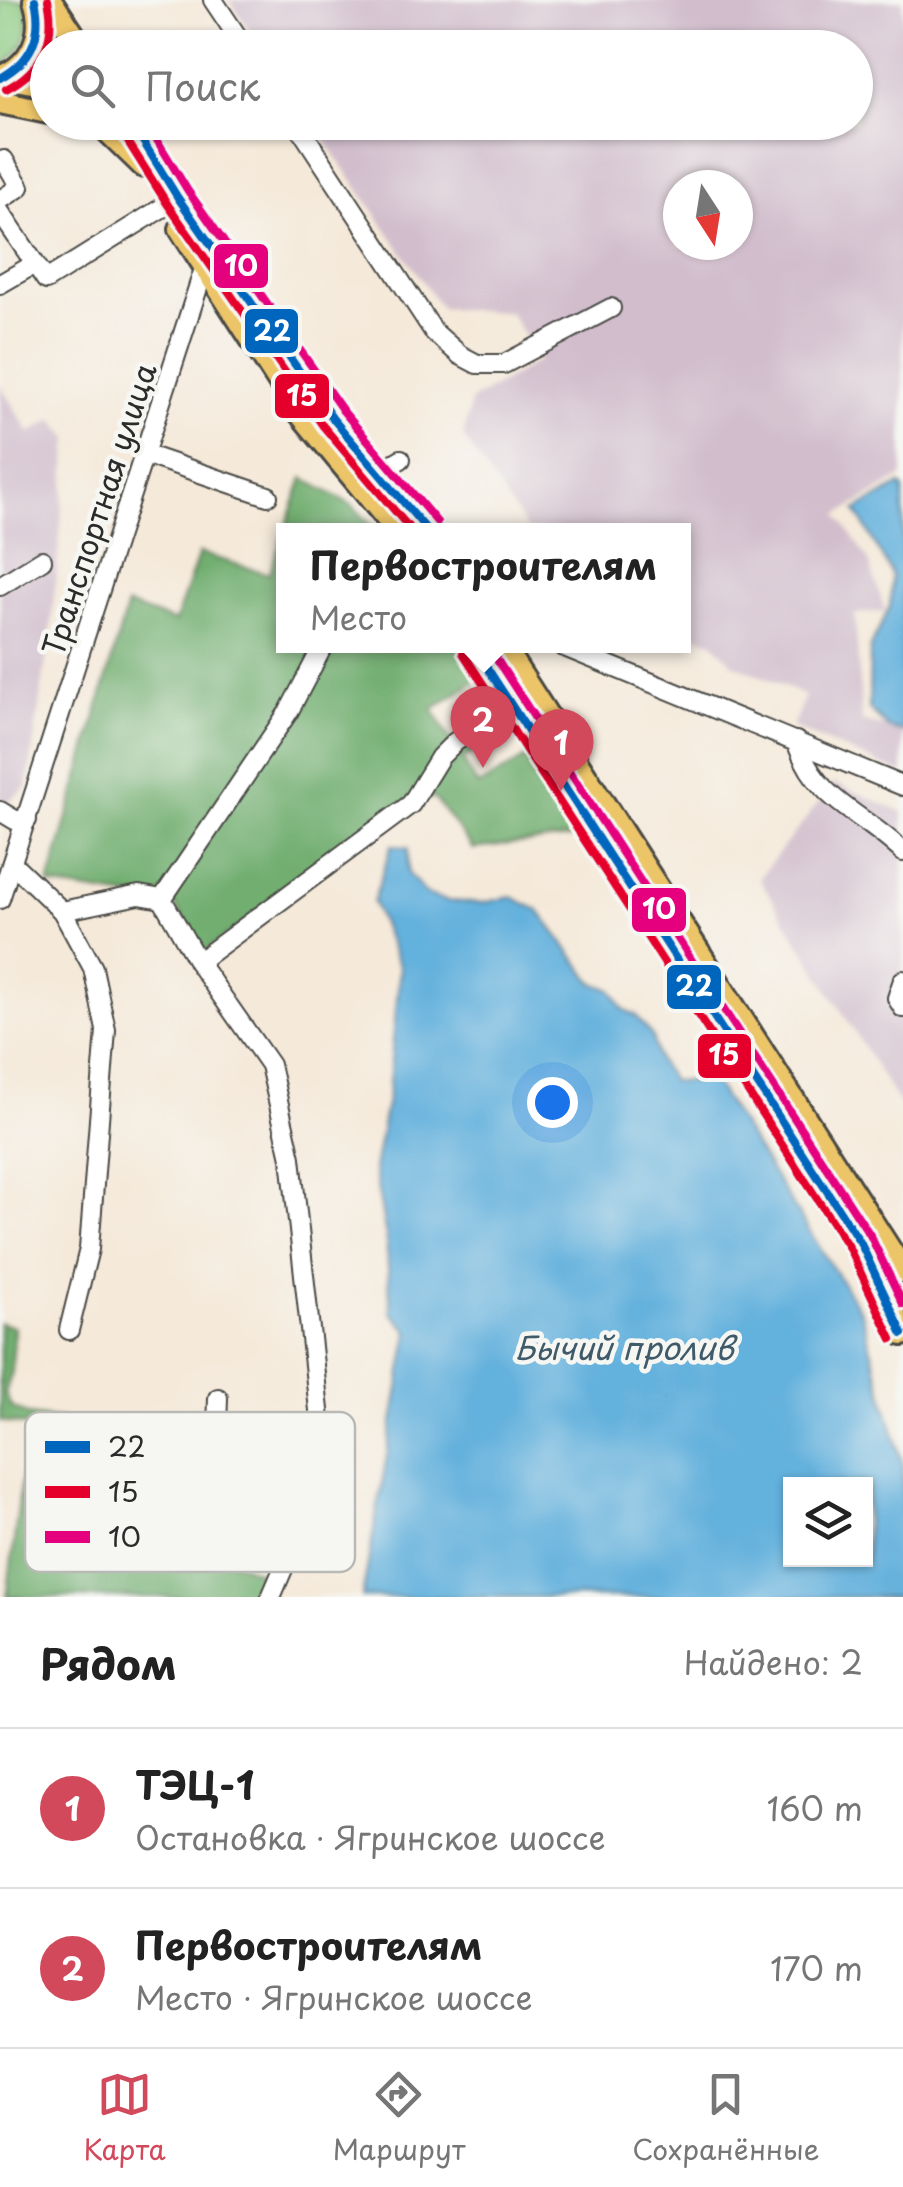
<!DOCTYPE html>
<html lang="ru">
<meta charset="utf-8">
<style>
body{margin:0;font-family:"Playpen Sans",sans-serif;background:#f2f2f2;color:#222}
.controls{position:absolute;right:30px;bottom:30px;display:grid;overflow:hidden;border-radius:0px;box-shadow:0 2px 8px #0004}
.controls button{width:90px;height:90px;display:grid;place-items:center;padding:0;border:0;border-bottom:2px solid #e0e0e0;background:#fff;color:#222;font:50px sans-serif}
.compass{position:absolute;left:663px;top:170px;width:90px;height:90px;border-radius:50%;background:#fff;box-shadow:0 2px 8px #0004;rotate:168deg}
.you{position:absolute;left:552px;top:1102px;width:35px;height:35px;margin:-25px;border:8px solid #fff;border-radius:50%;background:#1a73e8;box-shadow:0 0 0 15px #1a73e833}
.badge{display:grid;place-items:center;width:65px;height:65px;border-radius:50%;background:#d1495b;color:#fff;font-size:32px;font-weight:700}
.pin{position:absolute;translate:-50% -82px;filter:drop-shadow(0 2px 5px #0008)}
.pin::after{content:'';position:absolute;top:52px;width:35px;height:30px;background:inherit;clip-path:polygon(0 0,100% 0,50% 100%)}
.popup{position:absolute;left:276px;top:523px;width:415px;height:130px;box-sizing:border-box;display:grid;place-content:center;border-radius:0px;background:#fff;filter:drop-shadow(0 2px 8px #0005);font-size:32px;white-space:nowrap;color:#767676}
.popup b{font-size:38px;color:#222}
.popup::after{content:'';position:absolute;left:50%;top:100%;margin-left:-20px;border:20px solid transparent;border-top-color:#fff}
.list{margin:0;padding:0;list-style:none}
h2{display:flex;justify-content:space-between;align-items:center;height:130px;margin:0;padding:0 40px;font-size:42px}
h2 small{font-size:32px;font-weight:400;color:#767676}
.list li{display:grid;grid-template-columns:65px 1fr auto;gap:30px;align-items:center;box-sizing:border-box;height:160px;padding:0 40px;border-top:2px solid #e0e0e0}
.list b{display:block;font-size:38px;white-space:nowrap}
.list p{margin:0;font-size:32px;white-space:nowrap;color:#767676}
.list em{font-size:32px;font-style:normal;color:#767676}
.icon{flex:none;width:55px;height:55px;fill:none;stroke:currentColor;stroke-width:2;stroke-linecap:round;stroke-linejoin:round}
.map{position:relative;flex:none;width:903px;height:1597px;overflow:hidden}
.search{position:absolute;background:#fff;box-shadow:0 2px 8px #0004;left:30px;right:30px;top:30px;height:110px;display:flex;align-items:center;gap:25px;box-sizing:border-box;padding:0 35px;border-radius:55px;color:#767676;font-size:38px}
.sheet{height:450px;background:#fff}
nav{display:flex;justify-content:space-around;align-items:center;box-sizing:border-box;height:140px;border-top:2px solid #e0e0e0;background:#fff;font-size:28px;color:#767676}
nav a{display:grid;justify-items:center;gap:5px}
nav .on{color:#d1495b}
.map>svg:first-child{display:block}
.industrial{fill:#d1bdcc;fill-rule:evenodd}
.green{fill:#8cca81;stroke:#5c7a56;stroke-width:2.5}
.forest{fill:#71ae6f;stroke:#4e6c4d;stroke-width:2.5}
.water{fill:#63b1dd;stroke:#476e84;stroke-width:2.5;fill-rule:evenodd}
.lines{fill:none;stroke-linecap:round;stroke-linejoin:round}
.minor-casing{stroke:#494845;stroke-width:22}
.major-casing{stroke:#494845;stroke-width:28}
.minor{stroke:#fff;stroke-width:18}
.major{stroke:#ecc569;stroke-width:22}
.bus-1-casing{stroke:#f6f6f2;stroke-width:15}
.bus-2-casing{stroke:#f6f6f2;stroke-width:15}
.bus-3-casing{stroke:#f6f6f2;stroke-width:15}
.bus-1{stroke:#0065bd;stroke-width:8}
.bus-2{stroke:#e4002b;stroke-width:8}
.bus-3{stroke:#e5007d;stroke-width:8}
.labels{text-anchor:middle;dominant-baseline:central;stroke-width:9;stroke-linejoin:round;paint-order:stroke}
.street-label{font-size:30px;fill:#2b2b2b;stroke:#f6f6f2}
.water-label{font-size:32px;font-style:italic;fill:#3f5a69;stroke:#f6f6f2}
.key{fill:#f6f6f2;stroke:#b9b9b6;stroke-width:2.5}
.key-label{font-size:28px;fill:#2b2b2b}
.line-badge{stroke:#f6f6f2;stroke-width:4}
.badge-label{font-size:28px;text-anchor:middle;font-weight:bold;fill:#fff}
</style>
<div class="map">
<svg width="903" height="1597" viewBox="0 0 903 1597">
<rect width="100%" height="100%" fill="#f6f6f2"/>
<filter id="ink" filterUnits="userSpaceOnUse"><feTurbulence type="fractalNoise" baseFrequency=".01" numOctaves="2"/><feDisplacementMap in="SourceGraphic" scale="20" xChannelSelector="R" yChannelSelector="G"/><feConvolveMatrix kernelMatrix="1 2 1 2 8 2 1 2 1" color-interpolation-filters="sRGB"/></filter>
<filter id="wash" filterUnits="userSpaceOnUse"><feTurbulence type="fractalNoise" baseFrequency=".0048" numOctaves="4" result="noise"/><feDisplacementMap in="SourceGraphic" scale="40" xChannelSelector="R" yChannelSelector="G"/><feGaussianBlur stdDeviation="2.25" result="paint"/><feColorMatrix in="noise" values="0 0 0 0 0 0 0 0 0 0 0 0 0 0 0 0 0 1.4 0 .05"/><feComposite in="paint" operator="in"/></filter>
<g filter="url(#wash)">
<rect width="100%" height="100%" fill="#f5e9d9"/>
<g class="industrial">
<path d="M229,0H903V476L838,515L869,561L885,611L855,614L862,721L903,732V774L792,727L805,696L732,663L713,642L683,629V530H528L463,437L471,401L540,360L509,312L441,308L313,123L856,122V48L261,47ZM678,185H738V245H678Z"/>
<polygon points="0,385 30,433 53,419 69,438 51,628 27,787 0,808"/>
<polygon points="834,783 903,812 903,1110 759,878"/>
</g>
<path class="green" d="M0,0H23C35,28 25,51 0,67Z"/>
<g class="forest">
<polygon points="303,478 352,505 376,530 285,530"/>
<polygon points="283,536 283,646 457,646 479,679 433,709 455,748 478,733 489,733 486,743 463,760 478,786 529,756 578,837 473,849 434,798 409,800 205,952 174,904 49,885 127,605 175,622 199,553 269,574"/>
<polygon points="0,1323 14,1327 12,1372 5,1393 11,1407 29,1415 64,1420 69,1431 58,1471 113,1504 126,1536 189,1544 272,1577 264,1597 7,1597 28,1426 0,1421"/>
</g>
<g class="water">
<polygon points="901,485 903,488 903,732 888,728 869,709 870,648 890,606 892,575 856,510"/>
<path d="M392,845L408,848V873L426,894L447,901L481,903L512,897L538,910L594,983L612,990L623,1009L636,1015L652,1036L658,1060L672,1081L693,1082L710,1076L861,1312L903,1466V1597H362L409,1331L391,1312L386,1237L374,1169L388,1094L400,968L373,902ZM790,1484H866V1560H790Z"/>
</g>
</g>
<g filter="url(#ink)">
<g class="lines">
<g class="minor-casing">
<g id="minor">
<polyline points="213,0 245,48"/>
<polyline points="296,122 434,332 460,355 477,364 504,364 611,308"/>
<polyline points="0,163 4,160 20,187 0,200"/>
<polyline points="0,212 46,280 178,198"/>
<polyline points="0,284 33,265"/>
<polyline points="144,454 268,496"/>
<polyline points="379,472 401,459"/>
<polyline points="0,586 42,560"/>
<polyline points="562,646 903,786"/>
<path d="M796,741C818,804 860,810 903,852"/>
<polyline points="0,811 15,820 27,820"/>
<polyline points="12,863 62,911 139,895 162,899"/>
<polyline points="0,899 205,266 209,263"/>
<polyline points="62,911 93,968 106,1030 89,1249 69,1330"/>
<polyline points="198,962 411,804 440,757 455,742 511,704"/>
<polyline points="903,980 897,998 903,1008"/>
<polyline points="218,1398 215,1489 314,1497"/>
<polyline points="271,1597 314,1497 324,1455 291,1158 270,1065 198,962 162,899 289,711 323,646"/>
</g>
</g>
<g class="major-casing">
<g id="major">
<polyline points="50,0 82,48"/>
<polyline points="5,77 48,85"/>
<path d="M0,78C33,64 46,34 35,0"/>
<polyline points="0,102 48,112"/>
<polyline points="90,122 106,129 144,166"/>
<polyline points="131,122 178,198 333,419 427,530"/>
<polyline points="181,229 297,409 397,530"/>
<polyline points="473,646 860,1242 903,1334"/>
<polyline points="502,646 903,1271"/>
</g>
</g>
<use href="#minor" class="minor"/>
<use href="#major" class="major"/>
<g class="bus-1-casing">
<g id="bus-1">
<path d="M0,78C32,61 43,35 35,0"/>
<polyline points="131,122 178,198 333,419 427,530"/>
<polyline points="473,646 860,1242 903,1334"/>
</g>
</g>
<g class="bus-2-casing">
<g id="bus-2">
<path d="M6,89C41,71 57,40 48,0"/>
<polyline points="120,129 168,205 323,426 411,530"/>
<polyline points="463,653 849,1248 892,1339"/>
</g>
</g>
<g class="bus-3-casing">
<g id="bus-3">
<polyline points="146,122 188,191 343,411 437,522"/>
<polyline points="488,646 870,1235 903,1304"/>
</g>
</g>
<use href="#bus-1" class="bus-1"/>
<use href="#bus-2" class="bus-2"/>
<use href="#bus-3" class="bus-3"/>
</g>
</g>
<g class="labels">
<g class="street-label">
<text transform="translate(98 509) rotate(-72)">Транспортная улица</text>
</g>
<g class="water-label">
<text x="624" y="1347">Бычий пролив</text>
</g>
</g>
<rect x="25" y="1412" width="330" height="160" rx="15" class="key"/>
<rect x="45" y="1441" width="45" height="12" fill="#0065bd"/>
<rect x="45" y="1486" width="45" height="12" fill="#e4002b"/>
<rect x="45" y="1531" width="45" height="12" fill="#e5007d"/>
<g class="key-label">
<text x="108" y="1457">22</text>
<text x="108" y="1502">15</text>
<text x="108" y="1547">10</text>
</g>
<g class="line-badge">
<rect x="212" y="242" width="58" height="48" rx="10" fill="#e5007d"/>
<rect x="243" y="307" width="57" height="48" rx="10" fill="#0065bd"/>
<rect x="273" y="372" width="58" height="48" rx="10" fill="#e4002b"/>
<rect x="630" y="886" width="58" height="48" rx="10" fill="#e5007d"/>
<rect x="665" y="963" width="58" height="48" rx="10" fill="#0065bd"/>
<rect x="696" y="1032" width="57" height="48" rx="10" fill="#e4002b"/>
</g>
<g class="badge-label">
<text x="241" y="276">10</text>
<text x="272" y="341">22</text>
<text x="302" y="406">15</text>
<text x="659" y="919">10</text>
<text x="694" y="996">22</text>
<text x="724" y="1065">15</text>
</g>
</svg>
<div class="controls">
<button><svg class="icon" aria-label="layers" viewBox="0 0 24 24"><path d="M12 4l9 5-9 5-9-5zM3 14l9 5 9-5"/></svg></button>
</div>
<svg class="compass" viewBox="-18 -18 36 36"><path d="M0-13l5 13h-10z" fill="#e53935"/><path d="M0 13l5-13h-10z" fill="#767676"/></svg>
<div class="you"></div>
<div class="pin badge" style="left:561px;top:791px">1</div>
<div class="pin badge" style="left:483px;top:768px">2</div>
<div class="popup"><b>Первостроителям</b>Место</div>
<div class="search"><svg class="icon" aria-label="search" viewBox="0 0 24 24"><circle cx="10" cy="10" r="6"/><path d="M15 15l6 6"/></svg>Поиск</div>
</div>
<section class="sheet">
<h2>Рядом<small>Найдено: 2</small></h2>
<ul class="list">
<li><span class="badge">1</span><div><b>ТЭЦ-1</b><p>Остановка · Ягринское шоссе</p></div><em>160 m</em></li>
<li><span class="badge">2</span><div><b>Первостроителям</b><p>Место · Ягринское шоссе</p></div><em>170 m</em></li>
</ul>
</section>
<nav>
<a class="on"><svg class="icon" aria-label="map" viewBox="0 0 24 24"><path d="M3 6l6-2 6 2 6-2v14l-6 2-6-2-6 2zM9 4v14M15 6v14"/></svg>Карта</a>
<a><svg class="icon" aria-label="directions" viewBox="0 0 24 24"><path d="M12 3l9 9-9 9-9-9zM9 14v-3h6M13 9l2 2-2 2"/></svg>Маршрут</a>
<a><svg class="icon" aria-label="saved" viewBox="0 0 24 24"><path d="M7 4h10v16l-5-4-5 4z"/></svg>Сохранённые</a>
</nav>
